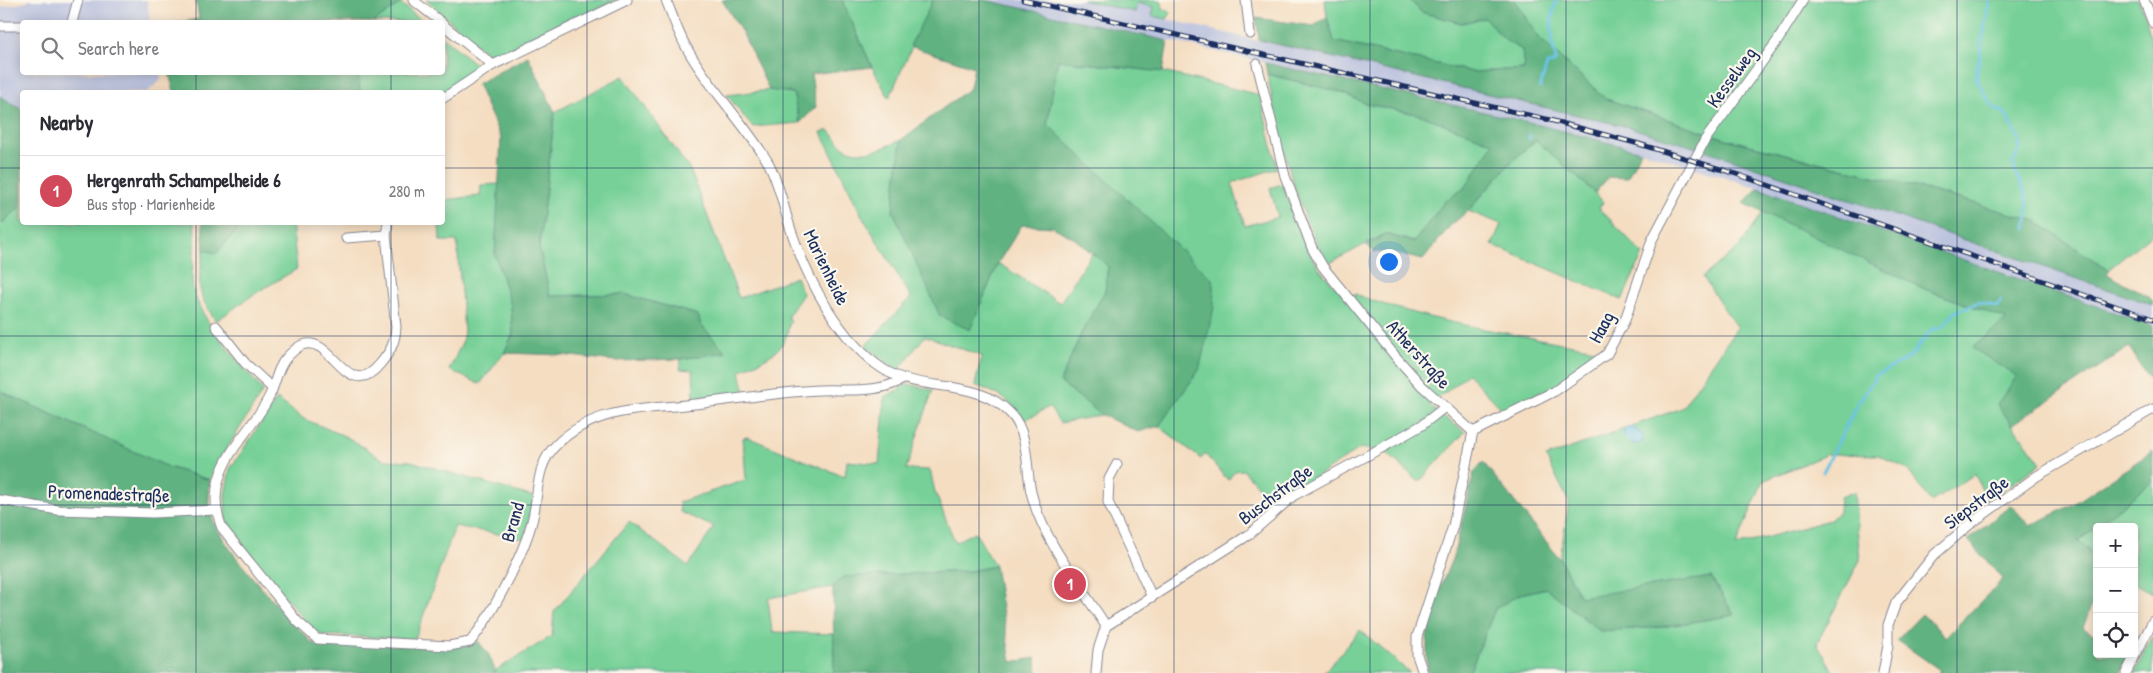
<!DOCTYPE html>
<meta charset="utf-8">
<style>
body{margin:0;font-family:"Patrick Hand",sans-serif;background:#f7f7f7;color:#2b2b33}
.controls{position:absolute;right:15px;bottom:15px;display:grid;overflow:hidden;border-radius:5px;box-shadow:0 2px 12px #0003}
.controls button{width:45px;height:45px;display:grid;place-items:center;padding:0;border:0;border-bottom:1px solid #e1e1e2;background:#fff;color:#2b2b33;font:25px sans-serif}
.you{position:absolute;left:1388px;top:261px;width:18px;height:18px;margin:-12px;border:4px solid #fff;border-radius:50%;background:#1a73e8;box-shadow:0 0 0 8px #1a73e833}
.badge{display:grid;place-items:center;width:32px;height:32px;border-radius:50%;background:#d1495b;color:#fff;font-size:16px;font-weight:700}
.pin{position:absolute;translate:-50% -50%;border:2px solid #fff;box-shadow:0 1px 5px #0006}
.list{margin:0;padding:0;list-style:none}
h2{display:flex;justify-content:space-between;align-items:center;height:65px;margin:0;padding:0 20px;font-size:21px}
h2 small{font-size:16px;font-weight:400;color:#7c7c81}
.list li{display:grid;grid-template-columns:32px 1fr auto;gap:15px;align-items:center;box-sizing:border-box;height:70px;padding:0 20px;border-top:1px solid #e1e1e2}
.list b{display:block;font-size:19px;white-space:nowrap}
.list p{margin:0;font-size:16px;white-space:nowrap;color:#7c7c81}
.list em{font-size:16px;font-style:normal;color:#7c7c81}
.icon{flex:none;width:28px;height:28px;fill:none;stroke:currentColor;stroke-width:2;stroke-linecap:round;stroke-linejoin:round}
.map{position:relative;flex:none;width:2153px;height:673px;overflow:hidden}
.search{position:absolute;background:#fff;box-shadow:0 2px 12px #0003;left:20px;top:20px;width:425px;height:55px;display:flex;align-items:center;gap:12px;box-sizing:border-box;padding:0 18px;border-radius:5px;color:#7c7c81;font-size:19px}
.panel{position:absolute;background:#fff;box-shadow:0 2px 12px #0003;left:20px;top:90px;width:425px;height:135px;border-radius:5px}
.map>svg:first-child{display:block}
.industrial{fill:#bcc3de}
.green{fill:#76d097;stroke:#48807a}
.forest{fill:#60b280;stroke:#3e706f}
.water{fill:#6ac3e7;stroke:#4279a2}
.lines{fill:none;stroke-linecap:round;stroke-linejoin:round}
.stream{stroke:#6ac3e7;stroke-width:3}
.minor-casing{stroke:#888690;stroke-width:11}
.minor{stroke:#fff;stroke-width:9}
.rail-casing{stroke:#1b2f5e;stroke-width:5}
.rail{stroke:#fbf7ec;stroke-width:3;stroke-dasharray:9;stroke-linecap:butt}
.grid{fill:none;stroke:#1b2f5e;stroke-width:1;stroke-opacity:0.55}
.labels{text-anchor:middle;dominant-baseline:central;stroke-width:4.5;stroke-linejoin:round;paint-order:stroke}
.street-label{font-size:19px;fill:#1b2f5e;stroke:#fbf7ec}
</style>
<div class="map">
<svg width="2153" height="673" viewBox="0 0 2153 673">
<rect width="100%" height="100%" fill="#fbf7ec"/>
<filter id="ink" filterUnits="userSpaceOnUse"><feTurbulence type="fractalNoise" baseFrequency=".02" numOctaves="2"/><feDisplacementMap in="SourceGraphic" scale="10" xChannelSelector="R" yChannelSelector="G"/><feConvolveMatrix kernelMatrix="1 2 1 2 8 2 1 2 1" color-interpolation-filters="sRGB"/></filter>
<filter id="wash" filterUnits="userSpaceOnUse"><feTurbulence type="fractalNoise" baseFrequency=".0096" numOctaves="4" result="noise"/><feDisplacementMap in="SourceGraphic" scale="20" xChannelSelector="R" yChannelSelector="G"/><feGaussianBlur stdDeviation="1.12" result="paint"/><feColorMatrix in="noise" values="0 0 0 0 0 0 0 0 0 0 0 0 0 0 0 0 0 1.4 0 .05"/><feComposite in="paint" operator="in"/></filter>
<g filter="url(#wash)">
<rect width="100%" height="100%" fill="#f4ddc1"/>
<g class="industrial">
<polygon points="29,0 147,0 150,22 22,22 22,72 160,73 161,80 147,92 82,92 81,91 80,92 22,92 22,110 0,96 0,7 28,2"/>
<polygon points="985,0 1082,0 1135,12 1137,3 1154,7 1153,16 1628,127 1720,155 2153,305 2153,326 1758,188 1641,151 1434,100"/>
</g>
<g class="green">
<polygon points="426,0 617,0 492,58"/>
<polygon points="842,0 933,0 889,98 872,67"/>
<polygon points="1082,0 1161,0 1163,8 1171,13 1167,19 1152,16 1154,7 1137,3 1135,12"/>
<polygon points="1325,0 1410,0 1421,12 1461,23 1485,18 1505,40 1522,50 1524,69 1473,72 1334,41 1327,17"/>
<path d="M1514,0H2138C2150,20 2151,44 2153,66V233L2108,270L2035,221L1932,191L1726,139L1606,99L1540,39Z"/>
<polygon points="400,3 424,22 374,22"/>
<polygon points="443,37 479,67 443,97 442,92 360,92 358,73 442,72"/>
<path d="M1058,60L1163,72L1260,95L1277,168L1232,183L1245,226L1278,217L1270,188L1282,184L1308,250L1320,270L1349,301L1355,294C1431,324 1524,335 1605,351L1554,387L1502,409L1468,374L1429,406L1465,432L1419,482L1387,453L1361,448L1274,504L1243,470L1235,471L1228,480L1205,454L1201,459L1159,426L1199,370L1047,124Z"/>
<path d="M1267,74L1340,92L1367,104L1421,115L1494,143L1465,188L1446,200L1414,242L1385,234L1328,264C1294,206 1281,140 1267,74Z"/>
<path d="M623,76L690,170L739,298L796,277L803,294L788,316L791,322L789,324C786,354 764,358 740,371L745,393L694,398L693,370L680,369L681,359L726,352L701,325L698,315L624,294L550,296L539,247L555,112Z"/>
<polygon points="769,90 793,93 800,123 752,127 727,95"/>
<path d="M829,130C834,135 839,144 845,148C864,158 883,148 901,140L893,211L970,329L998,263L1060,303L1092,253L1108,265L1105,291L1081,334L1060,382L1102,415L1060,423L1049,407L1023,421C1010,398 998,394 975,385L982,356L925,336L898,371L865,346L911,297L862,216L821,132Z"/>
<polygon points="1536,140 1595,193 1603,202 1599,208 1643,254 1622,300 1492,245 1501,224 1468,211 1513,160"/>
<polygon points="500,184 495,255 511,305 513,334 504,353 480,384 449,370 462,343 464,331 457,241 440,241 439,223 442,222 443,200 480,196 481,185"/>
<path d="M22,205V222L194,223C197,242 192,260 192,280C193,315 241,363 263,391L221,458L210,480L168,467L0,391V225Z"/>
<polygon points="1764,211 1927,290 2007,319 2018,376 1997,404 2041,463 1987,501 1975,474 1931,502 1907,469 1878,455 1828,454 1763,481 1736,546 1830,520 1839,512 1840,497 1854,492 1860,560 1817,643 1834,673 1469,673 1495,609 1520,594 1547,588 1600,631 1662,627 1734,615 1711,577 1580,598 1560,559 1569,502 1546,457 1682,408 1737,328 1703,277 1739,247"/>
<path d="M244,223H292L297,269L256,293L216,321C195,291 198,285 204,250L217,253Z"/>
<polygon points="908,384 933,390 906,469 930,470 935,492 955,542 975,532 995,566 969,571 843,577 833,587 768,598 772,632 835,634 834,673 496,673 496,670 552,636 554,612 629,522 688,566 714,527 680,512 679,502 746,480 743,438 747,437 845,477 847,461 879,464 885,397"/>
<polygon points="277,399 304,419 347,437 384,460 410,461 534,497 524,539 455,526 415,639 321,635 311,628 236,538 226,519 225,495 230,469"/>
<polygon points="2153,481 2153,593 2134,583 2134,527 2097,527 2097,561 2089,550 2078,541"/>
<polygon points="1360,630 1410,673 1324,673"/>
<polygon points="2153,636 2153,673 2134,673"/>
</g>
<g class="forest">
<polygon points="196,0 405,0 374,22 180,22 199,19"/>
<polygon points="722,0 842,0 872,67 811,74 816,107 800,123 793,93 769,90 743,34"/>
<polygon points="933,0 985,0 1168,41 1163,72 1058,60 1047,124 1213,280 1214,307 1199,370 1159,426 1138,432 1102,415 1060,382 1081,334 1105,291 1108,266 1075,239 1053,227 1022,225 998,263 970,330 940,316 893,211 901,140 970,88 974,67 910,46"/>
<polygon points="1410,0 1514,0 1540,39 1606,99 1726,139 1932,191 2036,221 2108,270 2107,274 2148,296 2153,301 2153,305 1720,155 1628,127 1259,40 1256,18 1314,26 1327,17 1334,41 1473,72 1524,69 1522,50 1505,40 1485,18 1461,23 1421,12"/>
<polygon points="528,56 555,112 539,247 550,296 624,294 698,315 701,325 726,352 681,359 615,361 562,355 504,353 513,334 511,305 495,255 501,138 477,84"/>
<polygon points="1265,63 1524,121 1641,151 1627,178 1608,177 1595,193 1536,140 1513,160 1468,211 1450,226 1423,260 1388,252 1374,252 1367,245 1385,234 1414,242 1446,200 1465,188 1493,143 1421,115 1367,104 1340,92 1267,74"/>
<polygon points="169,73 358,73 360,92 174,92"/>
<polygon points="0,96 22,110 22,205 0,225"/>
<polygon points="1758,188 2153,326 2153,385 2129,347 2012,425 1997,404 2017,376 1972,348 2007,319 1927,290 1743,203"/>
<polygon points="202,223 202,222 244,223 216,253 204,250"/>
<path d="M0,391L168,467L210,480C210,488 208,499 209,507C215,544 286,614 313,644L469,646L478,641L489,655L496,673H0Z"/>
<path d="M2153,451V481L2078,541C2100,559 2099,563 2090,588L2096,593L2083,628L2097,636V654L2129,655L2120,673H1938L1940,670L1897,640L1922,614L1946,637L2003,579L1968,540L2011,505L2030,526L2074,504Z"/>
<polygon points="1483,462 1560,559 1580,597 1711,577 1734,615 1662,627 1600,631 1546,588 1520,594 1495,609 1469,673 1431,673 1427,670 1427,638 1434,603 1454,554 1474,472"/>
<polygon points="995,566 1011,662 1036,658 1037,673 834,673 833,587 842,577 969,571"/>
</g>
<path class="water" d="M1631,426L1643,435V442C1635,447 1625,442 1623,433L1627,427Z"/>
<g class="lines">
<g class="stream">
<path d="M1989,0L1976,78L1991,104L1995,109L2004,112L2019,138L2020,148L2013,163C2015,175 2021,182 2025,193C2029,202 2028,218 2026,228"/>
<path d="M1540,88L1547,64L1554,63L1556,59C1551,43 1549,15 1557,0"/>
<polyline points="1529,139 1530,135"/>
<polyline points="1823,472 1858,403 1877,375 1910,357 1932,329 1941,328 1955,312 1979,302 1998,307 2001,300"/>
</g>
</g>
</g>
<g filter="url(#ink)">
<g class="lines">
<g class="minor-casing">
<g id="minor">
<polyline points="413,0 441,22"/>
<path d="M666,0C673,17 679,36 689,52C712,92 746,124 769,164C780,185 784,211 792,233C808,281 840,341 883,369C921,394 976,376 1011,414C1029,433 1026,468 1031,492C1042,539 1080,585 1106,626"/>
<polyline points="1246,0 1250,34"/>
<polyline points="2144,0 2153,23"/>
<polyline points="72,22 78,0"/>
<polyline points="442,24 493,65"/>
<polyline points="0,26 22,26"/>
<polyline points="1257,64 1285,176 1312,248 1323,267 1396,357 1422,386 1473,432"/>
<polyline points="442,99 493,65 627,0"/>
<path d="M388,222L386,235L396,327C395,344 390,352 380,364C347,405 332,333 302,345C297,347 291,353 287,357C277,368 276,382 270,395C256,425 228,447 219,479C214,495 216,513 222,528L297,621L317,639L449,646L470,642C491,617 522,557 531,525C540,497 533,467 557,444C597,406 644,410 695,404C737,399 778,392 820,390C848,389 880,394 905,378"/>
<polyline points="346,238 386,235"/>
<polyline points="216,326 245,363 272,388"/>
<polyline points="1473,432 1555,391 1607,354 1625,320 1652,240 1705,140 1778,40 1803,0"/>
<polyline points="1117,464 1109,479 1108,502 1152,597"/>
<polyline points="0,500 58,510 153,513 216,510"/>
<polyline points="1106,626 1250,534 1293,496 1396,440 1422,425 1445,407"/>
<polyline points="1096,673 1098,650 1106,626"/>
<polyline points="1423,673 1417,655 1417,637 1453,526 1473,432"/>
<polyline points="1883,673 1888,645 1888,625 1896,603 1934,555 1969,525 2037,476 2153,409"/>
<polyline points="2126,673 2153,621"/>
</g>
</g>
<use href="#minor" class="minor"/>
<g class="rail-casing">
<polyline id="rail" points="1023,0 1546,119 1639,144 1733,173 2153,319"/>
</g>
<use href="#rail" class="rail"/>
</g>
</g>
<path class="grid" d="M196,0V22M391,0V22M587,0V673M783,0V673M979,0V673M1174,0V673M1370,0V673M1566,0V673M1762,0V673M1957,0V673M196,72V92M391,72V92M0,168H22M442,168H2153M196,222V673M391,222V673M0,336H2153M0,505H2153"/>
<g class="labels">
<g class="street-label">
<text transform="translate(1731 77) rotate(-54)">Kesselweg</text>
<text transform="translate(827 267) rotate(64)">Marienheide</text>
<text transform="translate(1601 327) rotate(-62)">Haag</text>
<text transform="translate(1419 354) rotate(48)">Atherstraße</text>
<text transform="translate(109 493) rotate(2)">Promenadestraße</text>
<text transform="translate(1275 494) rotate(-37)">Buschstraße</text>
<text transform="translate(1976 502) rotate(-37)">Siepstraße</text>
<text transform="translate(512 522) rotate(-74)">Brand</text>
</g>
</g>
</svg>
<div class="controls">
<button>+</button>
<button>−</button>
<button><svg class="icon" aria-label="locate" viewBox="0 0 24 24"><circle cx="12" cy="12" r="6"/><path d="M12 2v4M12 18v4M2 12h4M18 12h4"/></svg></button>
</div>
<div class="you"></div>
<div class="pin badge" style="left:1070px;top:584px">1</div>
<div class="search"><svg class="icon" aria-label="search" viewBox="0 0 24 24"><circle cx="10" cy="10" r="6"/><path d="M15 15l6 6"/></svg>Search here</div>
<section class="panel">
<h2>Nearby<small></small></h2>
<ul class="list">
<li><span class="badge">1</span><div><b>Hergenrath Schampelheide 6</b><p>Bus stop · Marienheide</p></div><em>280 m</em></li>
</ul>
</section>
</div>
